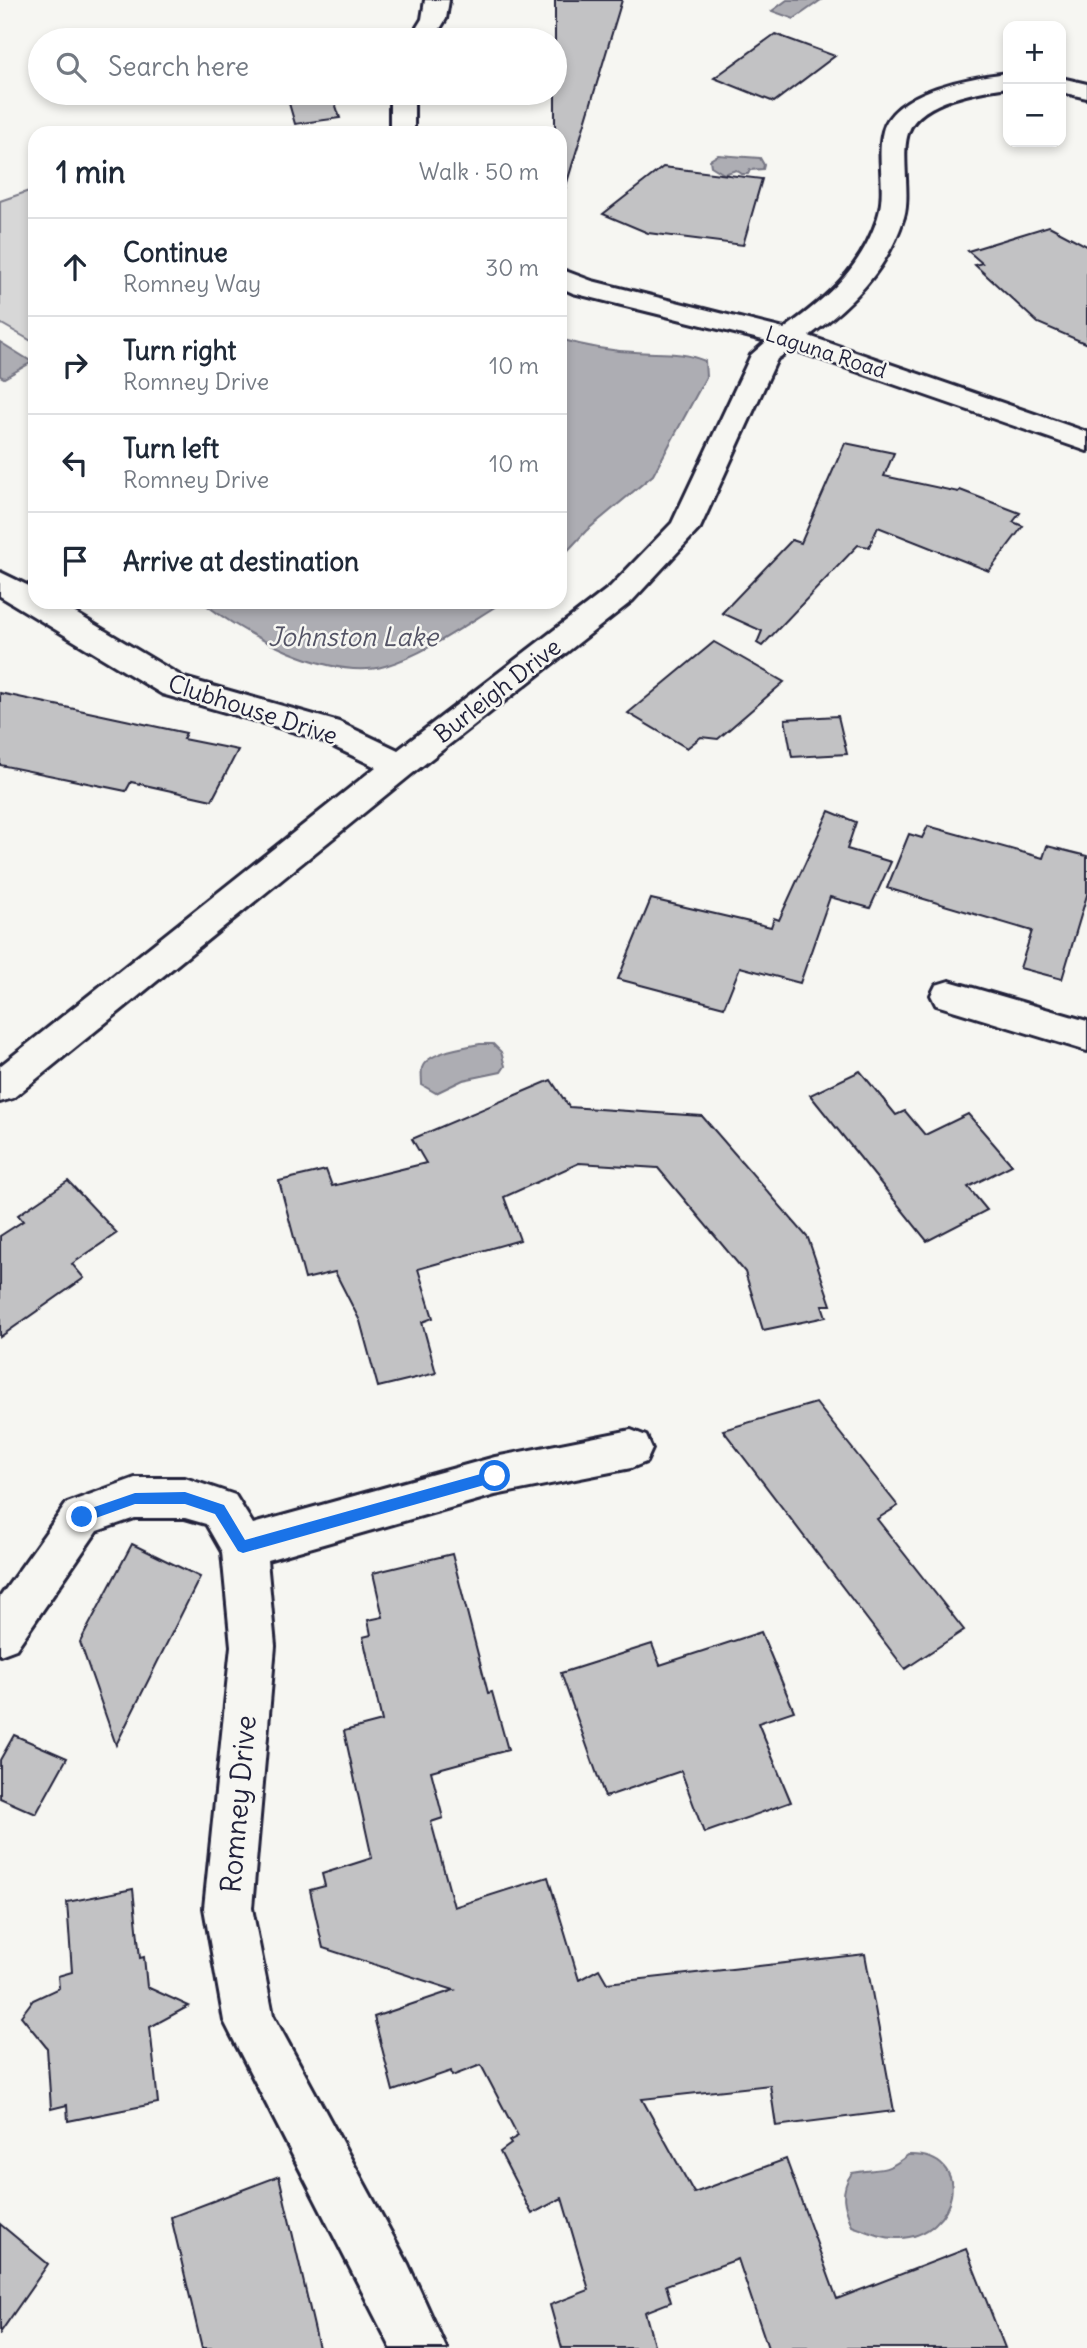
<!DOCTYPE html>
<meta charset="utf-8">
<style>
body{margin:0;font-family:Delius,sans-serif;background:#f6f6f7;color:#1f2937}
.controls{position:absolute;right:21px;top:21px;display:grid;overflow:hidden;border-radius:14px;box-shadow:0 4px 10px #0003}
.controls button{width:63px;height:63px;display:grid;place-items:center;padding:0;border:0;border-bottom:2px solid #e0e1e3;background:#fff;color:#1f2937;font:35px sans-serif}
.stop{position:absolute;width:21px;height:21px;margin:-16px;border:5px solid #1a73e8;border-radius:50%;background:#fff}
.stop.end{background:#1a73e8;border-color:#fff;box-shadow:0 2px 7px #0008}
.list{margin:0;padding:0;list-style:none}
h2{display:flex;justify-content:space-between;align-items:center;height:91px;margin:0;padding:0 28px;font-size:30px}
h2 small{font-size:23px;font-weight:400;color:#747a83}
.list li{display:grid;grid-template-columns:46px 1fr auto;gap:21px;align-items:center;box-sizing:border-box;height:98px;padding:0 28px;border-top:2px solid #e0e1e3}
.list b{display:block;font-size:26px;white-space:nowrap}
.list p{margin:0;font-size:23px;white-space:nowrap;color:#747a83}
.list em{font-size:23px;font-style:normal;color:#747a83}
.icon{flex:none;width:38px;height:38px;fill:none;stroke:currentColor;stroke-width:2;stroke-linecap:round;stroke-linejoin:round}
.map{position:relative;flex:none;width:1087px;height:2348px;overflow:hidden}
.search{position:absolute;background:#fff;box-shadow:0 4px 10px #0003;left:28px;top:28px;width:539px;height:77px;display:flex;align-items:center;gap:18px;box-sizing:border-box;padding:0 24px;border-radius:38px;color:#747a83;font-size:26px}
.panel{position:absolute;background:#fff;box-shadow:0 4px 10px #0003;left:28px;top:126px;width:539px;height:483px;border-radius:21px}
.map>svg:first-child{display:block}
.green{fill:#d7d7d7;stroke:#7c7c89;stroke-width:2}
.water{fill:#adadb3;stroke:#757583;stroke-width:2}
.building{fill:#c2c2c4;stroke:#22223b;stroke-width:2}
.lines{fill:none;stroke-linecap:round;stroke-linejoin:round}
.minor-casing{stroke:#22223b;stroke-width:6}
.minor{fill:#f6f6f2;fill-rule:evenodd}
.route{fill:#1a73e8}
.labels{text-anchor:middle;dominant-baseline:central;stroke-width:5;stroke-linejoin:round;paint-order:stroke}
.far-street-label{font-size:21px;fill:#22223b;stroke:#f6f6f2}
.street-label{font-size:24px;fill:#22223b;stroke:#f6f6f2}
.water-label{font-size:26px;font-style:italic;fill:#535365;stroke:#f6f6f2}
.near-street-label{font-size:28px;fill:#22223b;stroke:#f6f6f2}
</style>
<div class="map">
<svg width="1087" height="2348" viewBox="0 0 1087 2348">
<rect width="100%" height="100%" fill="#f6f6f2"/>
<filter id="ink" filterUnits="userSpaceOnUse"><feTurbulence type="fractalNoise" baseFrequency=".0143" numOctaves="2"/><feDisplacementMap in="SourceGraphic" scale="14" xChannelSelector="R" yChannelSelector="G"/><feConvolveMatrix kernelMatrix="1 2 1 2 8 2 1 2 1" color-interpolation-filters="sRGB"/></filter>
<g filter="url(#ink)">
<polygon class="green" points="35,189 35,343 0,323 0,201"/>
<g class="water">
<polygon points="787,0 821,0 794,19 772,11"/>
<polygon points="718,155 760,158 764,165 763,169 750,170 748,174 742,174 736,170 724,174 711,166 710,160"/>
<path d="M560,339C584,346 610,351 635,352C660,354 682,351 705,361L706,377L653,475L586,531L560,559Z"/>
<polygon points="0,342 32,362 4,378 0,376"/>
<path d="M202,602H503C466,624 426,654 385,666C331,682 244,634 202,602Z"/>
<path d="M480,1044H493L501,1052L505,1066L501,1072L463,1080L436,1093L422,1085C422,1080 421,1072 422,1068C427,1052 466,1047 480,1044Z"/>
<path d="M908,2155C976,2152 958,2237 899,2238C883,2239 866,2231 852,2226C844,2206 839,2191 852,2173C880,2167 883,2175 908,2155Z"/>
</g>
<g class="building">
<polygon points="555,0 622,0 565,189 560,188 560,133 555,133"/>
<polygon points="316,28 320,40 270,40 268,34"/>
<polygon points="775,34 835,56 774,102 714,78"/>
<polygon points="286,93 338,93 332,94 340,118 295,124"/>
<polygon points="663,167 762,179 743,245 648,233 603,214"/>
<polygon points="1049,226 1087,246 1087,344 1038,323 975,265 982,263 968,251"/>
<polygon points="845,443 894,453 884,476 958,492 960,490 1020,513 1013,522 1023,526 989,571 878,527 869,547 858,545 762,646 757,643 762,631 722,613 792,540 801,543"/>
<polygon points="714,642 784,682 718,739 701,737 687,748 628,713"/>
<polygon points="0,693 186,733 183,739 238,750 212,800 131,782 126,791 0,765"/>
<polygon points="838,716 847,754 792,757 785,719"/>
<polygon points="829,811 856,822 847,849 891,862 870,908 830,897 800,983 740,967 724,1007 618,979 651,899 771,927 774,918 779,920"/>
<polygon points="928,826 1043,858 1047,846 1087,856 1087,895 1062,979 1020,968 1032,931 887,888 909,834 922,838"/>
<polygon points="860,1071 896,1115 905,1111 925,1135 968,1114 1012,1165 968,1187 987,1210 927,1241 810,1095"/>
<polygon points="551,1080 569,1107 702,1116 808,1238 831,1305 822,1305 826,1317 763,1330 745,1272 658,1168 579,1163 504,1197 520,1240 418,1269 433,1318 422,1322 436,1373 378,1387 360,1321 335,1272 305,1279 279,1181 326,1170 332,1186 426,1163 412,1139"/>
<polygon points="68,1181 117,1233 72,1264 84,1278 0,1337 0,1236 23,1221 18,1215"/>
<polygon points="816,1403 898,1506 877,1519 964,1630 905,1669 723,1430"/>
<polygon points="132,1544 200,1577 116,1745 80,1642"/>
<polygon points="452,1554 488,1693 492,1692 508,1750 431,1771 443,1818 431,1822 454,1907 548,1877 579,1980 599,1969 607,1983 865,1954 894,2111 776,2126 770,2085 642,2099 694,2193 786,2159 837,2299 966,2249 1005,2348 768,2348 738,2259 666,2285 671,2302 645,2312 655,2348 562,2348 550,2305 589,2290 562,2198 532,2214 500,2152 511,2144 509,2141 518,2136 481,2065 452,2076 451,2071 393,2091 374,2017 454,1990 323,1948 310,1890 325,1886 322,1874 372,1858 344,1731 382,1721 363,1637 371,1635 368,1620 383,1617 373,1573"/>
<polygon points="761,1632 794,1711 758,1723 791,1802 704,1833 681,1771 605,1797 561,1673 652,1644 660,1665"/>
<polygon points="14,1735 67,1758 36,1814 0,1798 0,1760"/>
<polygon points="133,1889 140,1958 144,1957 147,1987 189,2006 150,2027 158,2103 68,2121 67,2105 51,2109 47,2048 21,2016 33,2000 59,1988 58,1976 72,1972 67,1902"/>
<polygon points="279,2176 319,2348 202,2348 171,2217"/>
<polygon points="0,2224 48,2264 0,2333"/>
</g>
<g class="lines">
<g class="minor-casing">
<g id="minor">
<polygon points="425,0 449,0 446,19 433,40 409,40 422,19"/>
<path d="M1008,73V87C980,91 921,100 909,131C900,151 911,194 904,217C888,269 852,305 809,336L1087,432V451L792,349L777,359L700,528L632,601L413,773L13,1098L0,1102V1066L376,767L316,738L162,694L0,596V572L35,589V602H57L184,678L339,722L398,750L610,587L672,523L751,355L767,341L573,293L560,287V269L592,281L784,329C827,298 861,269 878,217C887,190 876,158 883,131C894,90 973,77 1008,73Z"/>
<polygon points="1061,78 1087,84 1087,98 1061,92"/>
<rect x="390" y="93" width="24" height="40"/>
<polygon points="949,981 1087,1021 1087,1051 936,1005 931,995 936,985"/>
<polygon points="631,1430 646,1436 652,1449 646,1462 631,1468 495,1495 267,1560 275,1646 252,1908 273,2015 408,2264 446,2348 391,2348 224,2021 204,1908 231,1646 222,1552 206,1524 185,1518 135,1518 97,1531 16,1649 0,1655 0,1597 67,1503 135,1478 185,1478 235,1495 253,1524 495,1457"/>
</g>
</g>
<use href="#minor" class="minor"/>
</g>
</g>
<polygon class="route" points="495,1470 501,1476 495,1482 243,1553 238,1551 215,1514 185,1504 135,1504 82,1523 75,1517 77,1513 135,1493 185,1492 224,1505 245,1540"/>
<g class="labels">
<g class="far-street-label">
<text transform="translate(826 352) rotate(18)">Laguna Road</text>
</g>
<g class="street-label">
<text transform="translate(497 690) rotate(-38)">Burleigh Drive</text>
<text transform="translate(253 709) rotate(18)">Clubhouse Drive</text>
</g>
<g class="water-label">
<text x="353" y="636">Johnston Lake</text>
</g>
<g class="near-street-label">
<text transform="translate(238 1804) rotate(-85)">Romney Drive</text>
</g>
</g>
</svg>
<div class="controls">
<button>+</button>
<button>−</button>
</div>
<div class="stop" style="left:495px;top:1476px"></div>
<div class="stop end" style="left:82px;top:1517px"></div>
<div class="search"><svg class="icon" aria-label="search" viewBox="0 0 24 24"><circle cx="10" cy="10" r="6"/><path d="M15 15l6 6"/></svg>Search here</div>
<section class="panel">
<h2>1 min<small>Walk · 50 m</small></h2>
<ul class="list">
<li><svg class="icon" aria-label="ahead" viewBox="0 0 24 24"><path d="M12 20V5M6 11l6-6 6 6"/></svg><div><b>Continue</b><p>Romney Way</p></div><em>30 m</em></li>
<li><svg class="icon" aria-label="right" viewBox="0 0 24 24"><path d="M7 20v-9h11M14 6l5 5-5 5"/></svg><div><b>Turn right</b><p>Romney Drive</p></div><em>10 m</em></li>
<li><svg class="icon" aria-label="left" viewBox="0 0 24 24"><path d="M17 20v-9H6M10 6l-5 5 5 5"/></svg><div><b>Turn left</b><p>Romney Drive</p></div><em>10 m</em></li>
<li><svg class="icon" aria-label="arrive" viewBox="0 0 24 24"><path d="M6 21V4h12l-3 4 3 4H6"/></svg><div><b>Arrive at destination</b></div></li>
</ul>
</section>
</div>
